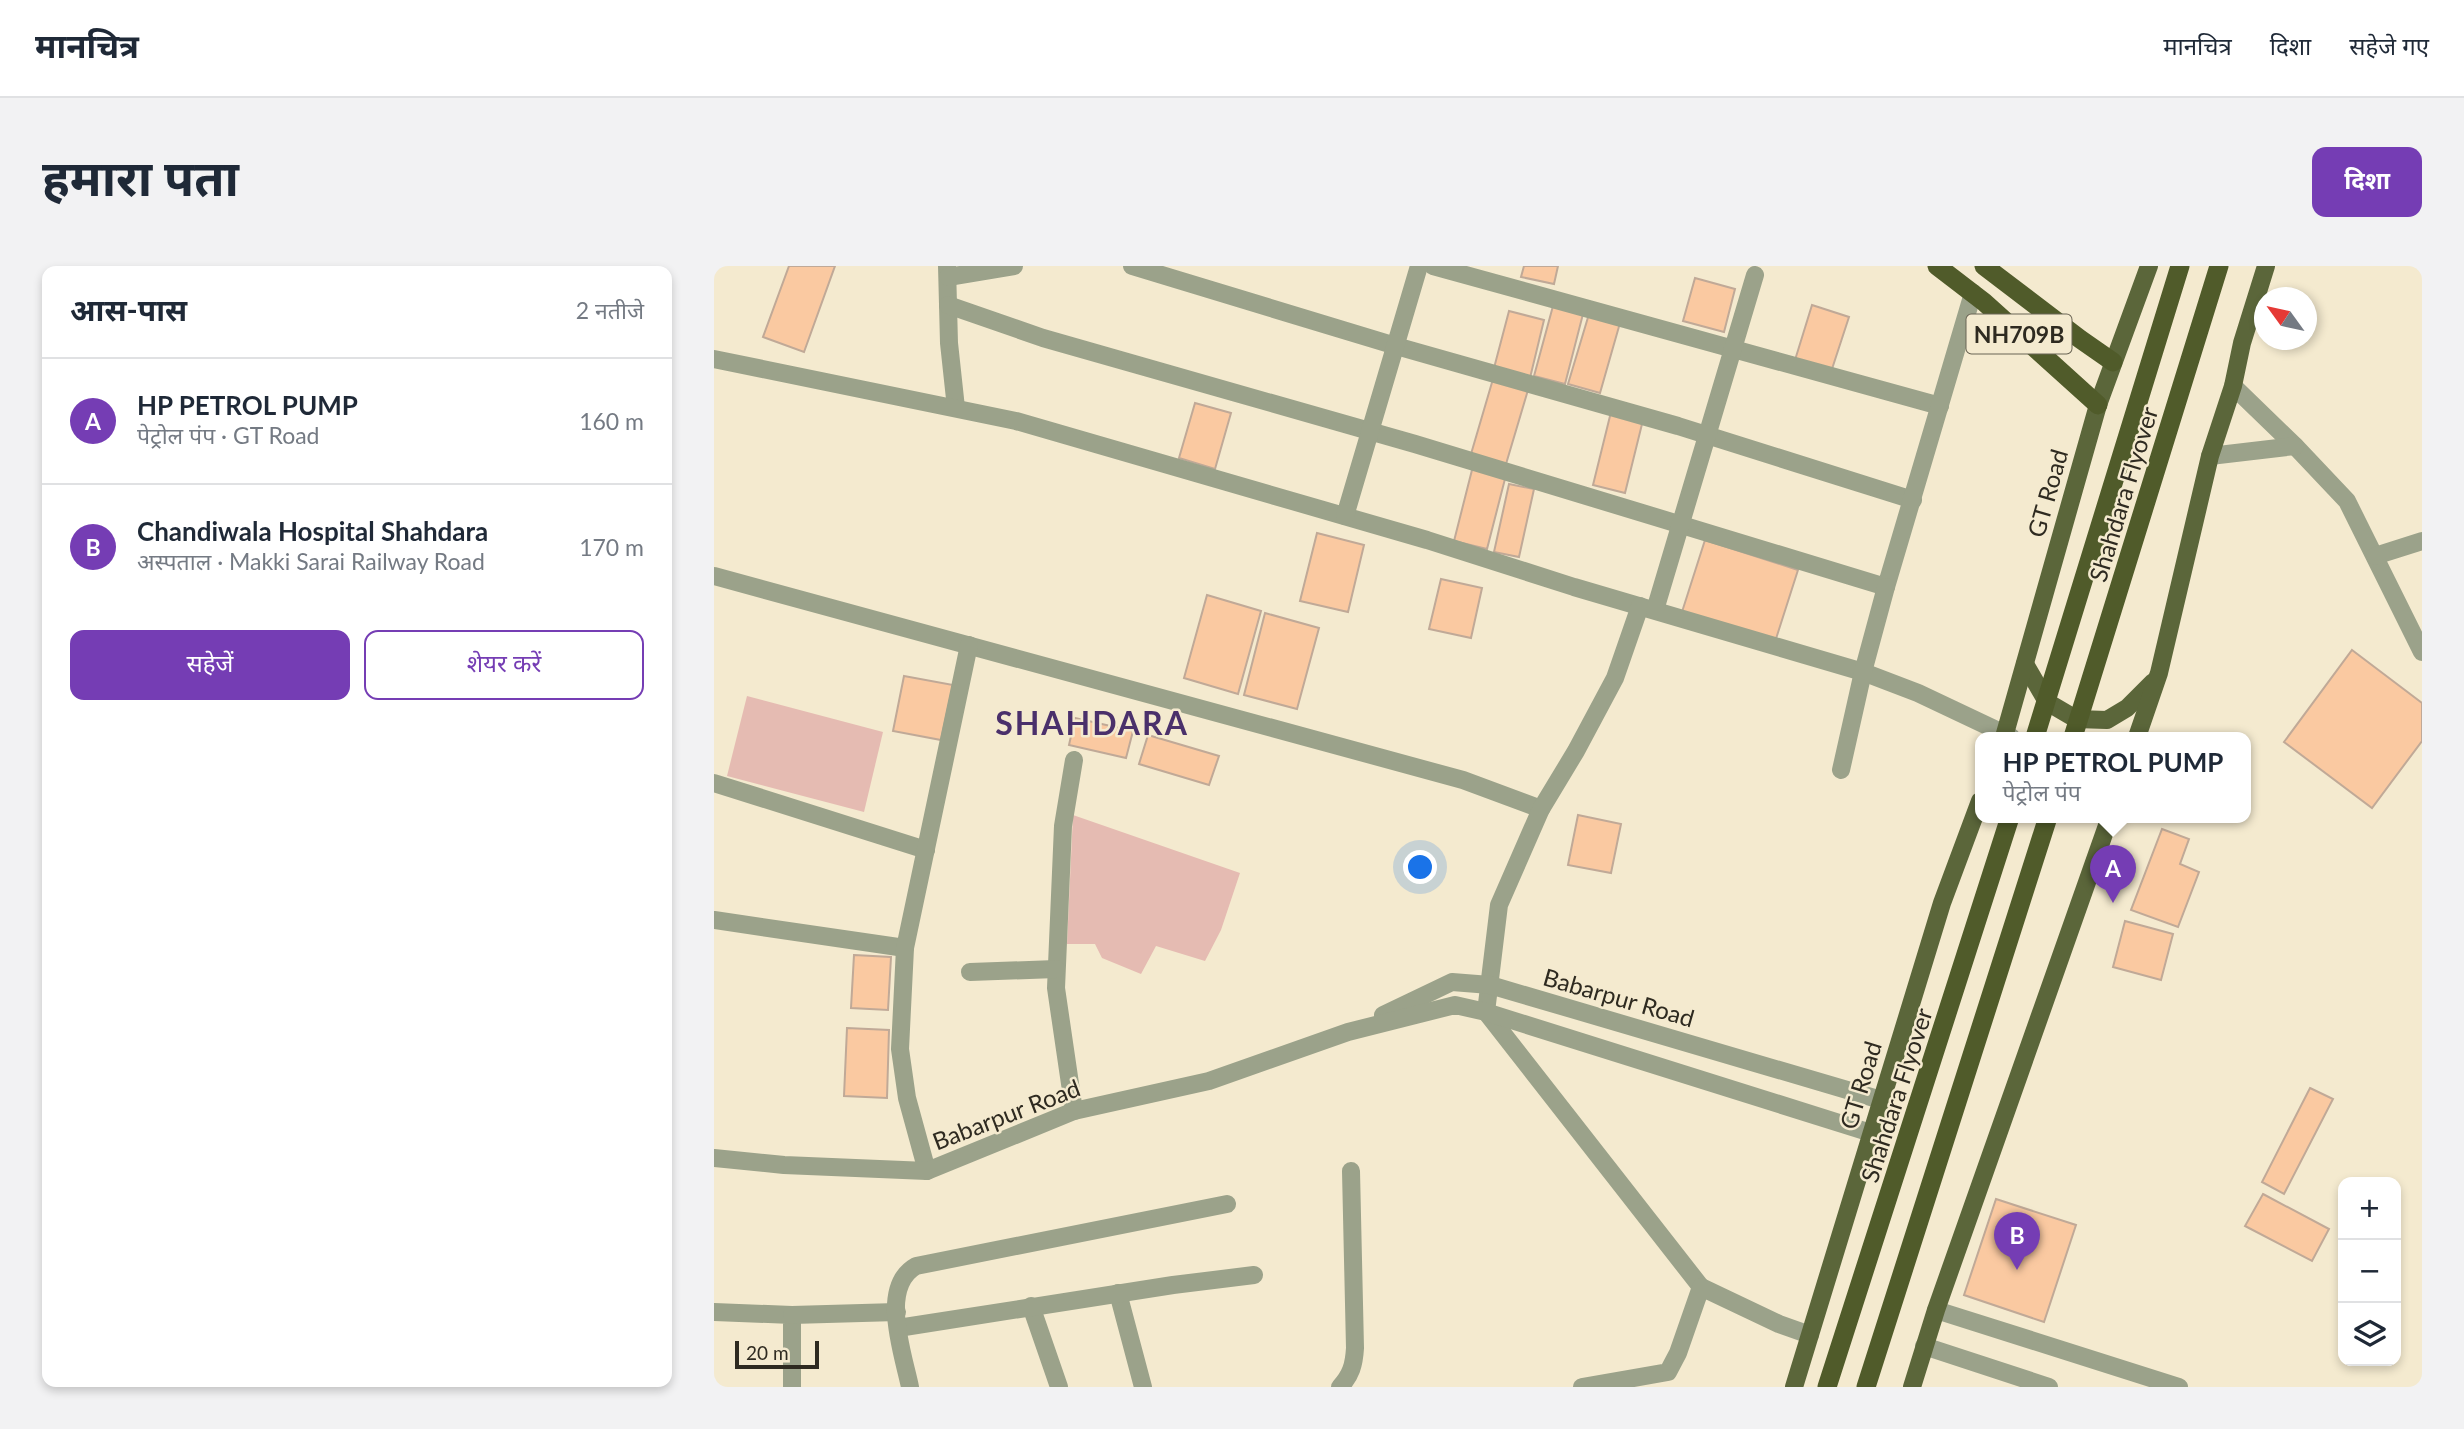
<!DOCTYPE html>
<html lang="hi">
<meta charset="utf-8">
<style>
body{margin:0;font-family:Lato,"Noto Sans Devanagari",sans-serif;background:#f2f2f3;color:#1f2937}
.controls{position:absolute;right:21px;bottom:21px;display:grid;overflow:hidden;border-radius:14px;box-shadow:0 4px 10px #0003}
.controls button{width:63px;height:63px;display:grid;place-items:center;padding:0;border:0;border-bottom:2px solid #e0e1e3;background:#fff;color:#1f2937;font:35px sans-serif}
.compass{position:absolute;left:1540px;top:21px;width:63px;height:63px;border-radius:50%;background:#fff;box-shadow:0 4px 10px #0003;rotate:303deg}
.scale{position:absolute;left:21px;bottom:18px;width:84px;box-sizing:border-box;padding-left:7px;border:4px solid #2e2a20;border-top:0;font-size:19px;line-height:24px;white-space:nowrap;color:#2e2a20;-webkit-text-stroke:5px #f4eacf;paint-order:stroke}
.you{position:absolute;left:707px;top:602px;width:24px;height:24px;margin:-18px;border:5px solid #fff;border-radius:50%;background:#1a73e8;box-shadow:0 0 0 10px #1a73e833}
.badge{display:grid;place-items:center;width:46px;height:46px;border-radius:50%;background:#753db4;color:#fff;font-size:23px;font-weight:700}
.pin{position:absolute;translate:-50% -58px;filter:drop-shadow(0 2px 4px #0008)}
.pin::after{content:'';position:absolute;top:37px;width:24px;height:21px;background:inherit;clip-path:polygon(0 0,100% 0,50% 100%)}
.popup{position:absolute;left:1261px;top:466px;width:276px;height:91px;box-sizing:border-box;display:grid;place-content:center;border-radius:14px;background:#fff;filter:drop-shadow(0 2px 5px #0005);font-size:23px;white-space:nowrap;color:#747a83}
.popup b{font-size:26px;color:#1f2937}
.popup::after{content:'';position:absolute;left:50%;top:100%;margin-left:-14px;border:14px solid transparent;border-top-color:#fff}
.list{margin:0;padding:0;list-style:none}
h2{display:flex;justify-content:space-between;align-items:center;height:91px;margin:0;padding:0 28px;font-size:30px}
h2 small{font-size:23px;font-weight:400;color:#747a83}
.list li{display:grid;grid-template-columns:46px 1fr auto;gap:21px;align-items:center;box-sizing:border-box;height:126px;padding:0 28px;border-top:2px solid #e0e1e3}
.list b{display:block;font-size:26px;white-space:nowrap}
.list p{margin:0;font-size:23px;white-space:nowrap;color:#747a83}
.list em{font-size:23px;font-style:normal;color:#747a83}
.actions{display:flex;gap:14px;padding:21px 28px}
.actions a{flex:1;padding:16px 0;border:2px solid #753db4;border-radius:14px;text-align:center;font-size:24px;color:#753db4}
.actions .main{background:#753db4;color:#fff}
.icon{flex:none;width:38px;height:38px;fill:none;stroke:currentColor;stroke-width:2;stroke-linecap:round;stroke-linejoin:round}
.map{position:relative;flex:none;width:1708px;height:1121px;overflow:hidden;border-radius:14px}
header{display:flex;align-items:center;gap:42px;box-sizing:border-box;height:98px;padding:0 35px;background:#fff;border-bottom:2px solid #e0e1e3}
header strong{font-size:33px}
nav{display:flex;gap:38px;margin-inline-start:auto;font-size:24px}
.intro{display:flex;align-items:center;justify-content:space-between;box-sizing:border-box;height:168px;padding:0 42px}
h1{margin:0;font-size:49px}
.button{padding:18px 32px;border-radius:14px;background:#753db4;color:#fff;font-size:24px;font-weight:700}
main{display:flex;gap:42px;padding:0 42px}
aside{flex:1;background:#fff;border-radius:14px;box-shadow:0 4px 10px #0003}
.map>svg:first-child{display:block}
.green{fill:#e5bbb2}
.building{fill:#fac9a1;stroke:#c0a997;stroke-width:2}
.lines{fill:none;stroke-linecap:round;stroke-linejoin:round}
.minor{stroke:#9ba28a;stroke-width:18}
.tertiary{stroke:#9ba28a;stroke-width:18}
.primary{stroke:#5b663a;stroke-width:18}
.trunk{stroke:#505b2a;stroke-width:19}
.trunk-bridge{stroke:#505b2a;stroke-width:19}
.labels{text-anchor:middle;dominant-baseline:central;stroke-width:5;stroke-linejoin:round;paint-order:stroke}
.shield{fill:#f4eacf;stroke:#696454;stroke-width:2}
.shield-label{font-size:23px;font-weight:bold;fill:#2e2a20}
.street-label{font-size:24px;fill:#2e2a20;stroke:#f4eacf}
.district-label{font-size:32px;font-weight:bold;letter-spacing:2px;fill:#4a306b;stroke:#f4eacf}
</style>
<header>
<strong>मानचित्र</strong>
<nav><a>मानचित्र</a><a>दिशा</a><a>सहेजे गए</a></nav>
</header>
<div class="intro"><h1>हमारा पता</h1><a class="button">दिशा</a></div>
<main>
<aside>
<h2>आस-पास<small>2 नतीजे</small></h2>
<ul class="list">
<li><span class="badge">A</span><div><b>HP PETROL PUMP</b><p>पेट्रोल पंप · GT Road</p></div><em>160 m</em></li>
<li><span class="badge">B</span><div><b>Chandiwala Hospital Shahdara</b><p>अस्पताल · Makki Sarai Railway Road</p></div><em>170 m</em></li>
</ul>
<div class="actions"><a class="main">सहेजें</a><a>शेयर करें</a></div>
</aside>
<div class="map">
<svg width="1708" height="1121" viewBox="0 0 1708 1121">
<rect width="100%" height="100%" fill="#f4eacf"/>
<g class="green">
<polygon points="33,430 169,466 150,546 13,510"/>
<polygon points="359,549 526,607 507,664 491,695 442,680 427,708 388,692 381,678 353,678"/>
</g>
<g class="building">
<polygon points="75,0 121,0 90,86 49,71"/>
<polygon points="810,0 844,0 840,18 807,11"/>
<polygon points="981,12 1021,23 1010,66 969,55"/>
<polygon points="1098,39 1135,51 1117,106 1081,94"/>
<polygon points="839,40 869,48 851,118 820,110"/>
<polygon points="795,45 830,54 816,112 780,102"/>
<polygon points="875,48 906,57 886,127 854,118"/>
<polygon points="779,113 814,124 792,198 757,188"/>
<polygon points="481,137 517,147 501,203 465,192"/>
<polygon points="897,146 929,154 911,227 879,219"/>
<polygon points="759,200 792,209 773,283 740,275"/>
<polygon points="795,218 820,223 805,291 780,286"/>
<polygon points="603,267 650,279 634,346 586,335"/>
<polygon points="991,274 1084,304 1060,379 967,349"/>
<polygon points="727,313 768,322 757,372 715,363"/>
<polygon points="493,329 547,345 524,428 470,412"/>
<polygon points="551,347 605,362 583,443 530,429"/>
<polygon points="1638,384 1708,437 1708,475 1658,542 1570,476"/>
<polygon points="190,410 239,419 227,474 179,465"/>
<polygon points="361,452 419,465 412,492 355,479"/>
<polygon points="434,469 505,490 495,519 425,498"/>
<polygon points="864,549 907,558 897,607 854,599"/>
<polygon points="1448,563 1475,573 1466,598 1485,606 1464,661 1417,644"/>
<polygon points="1411,655 1459,668 1447,714 1399,701"/>
<polygon points="140,689 177,691 174,744 137,742"/>
<polygon points="133,762 175,764 173,832 130,830"/>
<polygon points="1596,822 1619,833 1570,928 1548,916"/>
<polygon points="1549,928 1615,963 1598,995 1531,960"/>
<polygon points="1282,933 1362,959 1330,1056 1250,1029"/>
</g>
<g class="lines">
<g class="minor">
<polyline points="233,0 235,77 242,142"/>
<polyline points="418,0 682,80 964,160 1199,234"/>
<polyline points="719,0 1226,140"/>
<polyline points="234,11 300,0"/>
<polyline points="234,39 329,72 701,178 1172,321 1259,27"/>
<polyline points="0,93 302,155 713,274 860,321 1149,406 1204,427 1297,471"/>
<polyline points="1519,120 1581,180 1633,235 1708,386"/>
<polyline points="1496,190 1581,180"/>
<polyline points="631,250 705,0"/>
<polyline points="1661,290 1708,275"/>
<polyline points="0,310 749,514 827,543"/>
<polyline points="926,340 901,412 862,485 827,543 785,639 772,746 987,1021"/>
<polyline points="941,344 1041,9"/>
<polyline points="360,494 349,560 342,722 360,845"/>
<polyline points="1127,504 1149,406 1172,321"/>
<polyline points="0,517 212,584"/>
<polyline points="0,654 191,682"/>
<polyline points="256,706 342,703"/>
<polyline points="213,905 193,832 186,783 191,682 255,379"/>
<polyline points="404,1027 429,1121"/>
<polyline points="317,1040 345,1121"/>
<polyline points="1222,1044 1465,1121"/>
<polyline points="0,1046 78,1049 78,1121"/>
<polyline points="78,1049 183,1046"/>
<polyline points="184,1062 459,1019 540,1009"/>
<polyline points="1210,1080 1335,1121"/>
<path d="M196,1121C189,1087 165,1021 202,1000L513,938"/>
<path d="M626,1121C637,1109 640,1099 641,1082L637,905"/>
<polyline points="868,1121 954,1106 964,1087 987,1021 1065,1058 1096,1069"/>
</g>
<g class="tertiary">
<polyline points="669,749 738,716 776,719 1167,834"/>
<polyline points="0,892 70,899 213,905 360,845 495,815 634,766 741,739 772,746 1157,867"/>
</g>
<g class="primary">
<polyline points="1311,398 1333,436 1362,453 1393,454 1413,442 1439,416"/>
<polyline points="1290,471 1384,139 1435,0"/>
<polyline points="1423,471 1445,407 1496,190 1519,120 1528,77 1552,0"/>
<polyline points="1080,1121 1228,637 1266,535"/>
<polyline points="1198,1121 1222,1044 1396,551"/>
</g>
<g class="trunk">
<polyline points="1223,0 1270,36 1384,139"/>
<polyline points="1270,0 1366,73 1399,96"/>
<polyline points="1113,1121 1296,551"/>
<polyline points="1152,1121 1334,551"/>
</g>
<g class="trunk-bridge">
<polyline points="1321,471 1466,0"/>
<polyline points="1359,471 1505,0"/>
</g>
</g>
<g class="labels">
<rect class="shield" x="1252.5" y="48.5" width="105" height="39" rx="5"/>
<g class="shield-label">
<text x="1305" y="68">NH709B</text>
</g>
<g class="street-label">
<text transform="translate(1333 227) rotate(-74)">GT Road</text>
<text transform="translate(1409 228) rotate(-73)">Shahdara Flyover</text>
<text transform="translate(905 731) rotate(16)">Babarpur Road</text>
<text transform="translate(1146 819) rotate(-73)">GT Road</text>
<text transform="translate(1182 829) rotate(-72)">Shahdara Flyover</text>
<text transform="translate(292 848) rotate(-21)">Babarpur Road</text>
</g>
<g class="district-label">
<text x="378" y="456">SHAHDARA</text>
</g>
</g>
</svg>
<div class="controls">
<button>+</button>
<button>−</button>
<button><svg class="icon" aria-label="layers" viewBox="0 0 24 24"><path d="M12 4l9 5-9 5-9-5zM3 14l9 5 9-5"/></svg></button>
</div>
<svg class="compass" viewBox="-18 -18 36 36"><path d="M0-13l5 13h-10z" fill="#e53935"/><path d="M0 13l5-13h-10z" fill="#747a83"/></svg>
<div class="scale">20 m</div>
<div class="you"></div>
<div class="pin badge" style="left:1399px;top:637px">A</div>
<div class="popup"><b>HP PETROL PUMP</b>पेट्रोल पंप</div>
<div class="pin badge" style="left:1303px;top:1004px">B</div>
</div>
</main>
